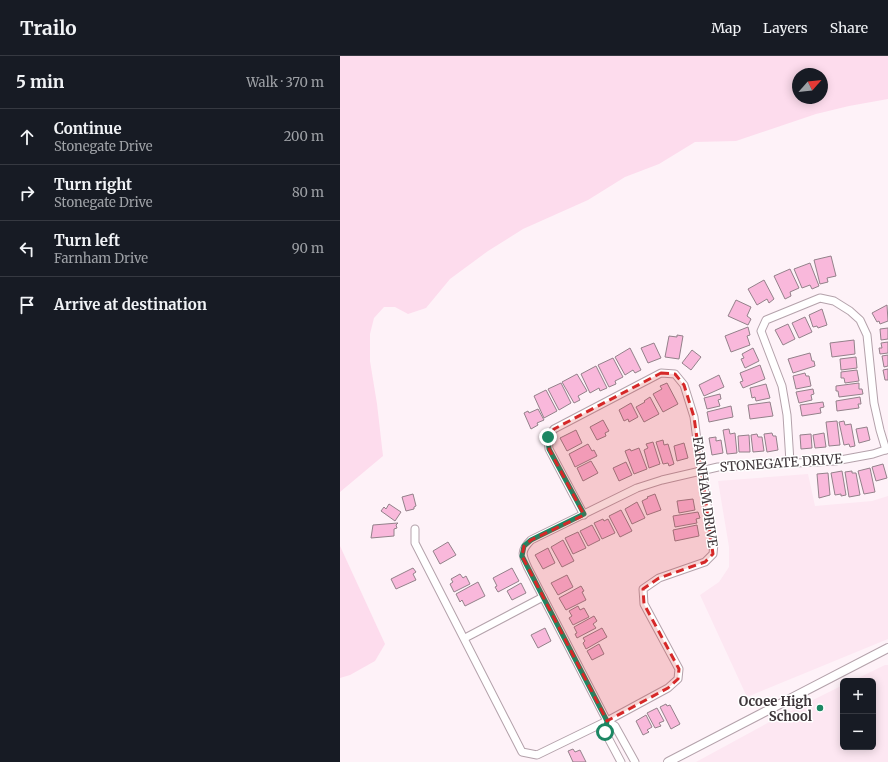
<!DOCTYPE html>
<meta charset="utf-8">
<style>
body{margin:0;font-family:Merriweather,serif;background:#20242c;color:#f1f3f6}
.controls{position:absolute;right:12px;bottom:12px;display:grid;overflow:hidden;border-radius:6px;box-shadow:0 2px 10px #0003}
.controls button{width:36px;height:36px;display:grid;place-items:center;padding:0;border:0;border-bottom:1px solid #363941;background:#171b24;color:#f1f3f6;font:20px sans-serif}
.compass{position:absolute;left:452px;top:12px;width:36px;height:36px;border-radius:50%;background:#171b24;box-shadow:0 2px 10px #0003;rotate:63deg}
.stop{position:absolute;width:12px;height:12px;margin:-9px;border:3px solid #1c8763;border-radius:50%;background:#fff}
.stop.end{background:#1c8763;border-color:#fff;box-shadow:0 1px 4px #0008}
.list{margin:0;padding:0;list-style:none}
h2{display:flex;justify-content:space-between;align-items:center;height:52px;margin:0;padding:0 16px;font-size:17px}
h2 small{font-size:13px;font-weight:400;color:#9ea1a6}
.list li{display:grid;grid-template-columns:26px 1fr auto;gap:12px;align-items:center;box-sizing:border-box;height:56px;padding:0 16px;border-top:1px solid #363941}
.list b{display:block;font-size:15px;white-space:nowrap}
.list p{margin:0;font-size:13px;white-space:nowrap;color:#9ea1a6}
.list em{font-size:13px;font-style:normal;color:#9ea1a6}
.icon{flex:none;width:22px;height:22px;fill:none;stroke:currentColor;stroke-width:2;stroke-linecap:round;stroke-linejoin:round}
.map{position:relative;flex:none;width:548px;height:706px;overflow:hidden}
header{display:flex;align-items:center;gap:24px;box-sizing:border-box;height:56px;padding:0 20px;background:#171b24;border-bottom:1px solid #363941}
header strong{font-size:19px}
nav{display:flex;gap:22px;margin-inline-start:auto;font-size:14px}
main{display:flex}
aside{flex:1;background:#171b24}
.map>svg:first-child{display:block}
.built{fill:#fde7f2}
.green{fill:#fddced;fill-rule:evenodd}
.building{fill:#f9b8db;stroke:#93818a}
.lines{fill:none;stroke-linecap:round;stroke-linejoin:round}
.minor-casing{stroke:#b4a2ab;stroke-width:9}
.tertiary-casing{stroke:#b4a2ab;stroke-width:10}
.minor{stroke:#fff;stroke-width:7}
.tertiary{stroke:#fff;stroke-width:8}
.route{stroke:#1c8763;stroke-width:5}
.marked{fill:#d62828;fill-opacity:0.2;stroke:#d62828;stroke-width:3;stroke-dasharray:8 5;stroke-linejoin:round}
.poi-dot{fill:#1c8763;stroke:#fff;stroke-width:1.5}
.labels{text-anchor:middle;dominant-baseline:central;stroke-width:3;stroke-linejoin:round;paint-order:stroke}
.street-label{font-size:13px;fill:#3f373b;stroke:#fff}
.poi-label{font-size:13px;font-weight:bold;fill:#3f373b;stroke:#fff;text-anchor:end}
</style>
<header>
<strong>Trailo</strong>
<nav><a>Map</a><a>Layers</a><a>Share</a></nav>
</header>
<main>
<aside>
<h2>5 min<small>Walk · 370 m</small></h2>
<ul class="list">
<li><svg class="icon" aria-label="ahead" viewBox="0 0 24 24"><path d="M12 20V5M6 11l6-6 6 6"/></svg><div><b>Continue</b><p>Stonegate Drive</p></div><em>200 m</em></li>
<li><svg class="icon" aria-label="right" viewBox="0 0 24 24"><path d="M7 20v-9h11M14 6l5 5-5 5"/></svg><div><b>Turn right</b><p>Stonegate Drive</p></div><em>80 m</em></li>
<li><svg class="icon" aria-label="left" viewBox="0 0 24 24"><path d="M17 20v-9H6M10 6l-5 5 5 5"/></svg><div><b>Turn left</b><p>Farnham Drive</p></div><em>90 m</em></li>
<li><svg class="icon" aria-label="arrive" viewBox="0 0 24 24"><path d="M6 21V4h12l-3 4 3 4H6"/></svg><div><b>Arrive at destination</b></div></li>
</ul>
</aside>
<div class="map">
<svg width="548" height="706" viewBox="0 0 548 706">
<rect width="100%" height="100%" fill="#fef2f8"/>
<g class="built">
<polygon points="468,418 475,450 532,445 548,440 548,583 407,641 360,539 379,526 389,511 389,491 378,425"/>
<polygon points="545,609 548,609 548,706 356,706 435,663 503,629 503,691 533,691 533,625 512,625"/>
</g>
<g class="green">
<path d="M0,0H548V43L509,50L476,58L396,85L355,86L319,108L285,121L248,144L183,173L148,195L110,223L86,252L68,258L55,251H44L34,262L30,278V305L37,348L43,400L0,436ZM458,18H482V42H458Z"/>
<polygon points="0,490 45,588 35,605 10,619 0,622"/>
</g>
<g class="building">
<polygon points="491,200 496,220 487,222 488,226 480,228 474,204"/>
<polygon points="470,207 479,230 472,233 470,229 462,232 454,213"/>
<polygon points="450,213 459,232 450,236 451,240 445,243 434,220"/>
<polygon points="424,224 434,243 429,247 427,243 417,249 408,233"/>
<polygon points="396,244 411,251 407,260 411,263 408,269 388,260"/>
<polygon points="547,249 548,265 540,268 539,265 537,266 532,257"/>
<polygon points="482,253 487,269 478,272 477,270 473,271 469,259"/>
<polygon points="465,261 472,276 459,282 452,267"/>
<polygon points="448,268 455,283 443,289 435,274"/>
<polygon points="408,271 410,279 407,280 410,289 391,296 385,280"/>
<polygon points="548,272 548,283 541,284 540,273"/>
<polygon points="337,279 343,280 339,303 325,301 329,280 337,281"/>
<polygon points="514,284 515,298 492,301 490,287"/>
<polygon points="548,286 548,297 540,298 539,292 542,292 541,287"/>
<polygon points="314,287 321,302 308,307 301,292"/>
<polygon points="290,292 301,314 295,317 293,314 285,319 275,301"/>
<polygon points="413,292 419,305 405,312 401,303 404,302 402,298"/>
<polygon points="352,294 361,301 351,314 342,307"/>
<polygon points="470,297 472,305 474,305 475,310 453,317 448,303"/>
<polygon points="548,299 548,310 544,311 542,300"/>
<polygon points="516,301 517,312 501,314 500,303"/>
<polygon points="273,302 283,321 275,325 276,328 269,331 258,309"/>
<polygon points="420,309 425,323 403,332 400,326 403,325 400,317"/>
<polygon points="256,310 267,332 260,335 259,332 250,337 241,318"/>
<polygon points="548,313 548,324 545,324 543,314"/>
<polygon points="517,314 519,325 505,327 504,322 501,322 501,316"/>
<polygon points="465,317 466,320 469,320 471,330 456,333 453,320"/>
<polygon points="237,318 247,335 238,340 240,344 234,347 222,326"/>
<polygon points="379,319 384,331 364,340 359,329"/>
<polygon points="221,327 231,347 219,354 208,333"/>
<polygon points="327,327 338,348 323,356 313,338 322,333 320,330"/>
<polygon points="519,327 519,333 522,333 523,338 499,341 498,335 496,335 496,330"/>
<polygon points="426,328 430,342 416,345 415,341 412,342 410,332"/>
<polygon points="473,333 474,338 471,339 472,344 459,347 456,336"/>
<polygon points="206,334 217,355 204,362 194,340"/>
<polygon points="380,338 381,343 378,344 380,350 367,353 364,342"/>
<polygon points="310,341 319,358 304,366 296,351 305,346 304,345"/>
<polygon points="520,341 521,348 518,348 519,352 497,355 496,345"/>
<polygon points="430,346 433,360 410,363 408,349"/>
<polygon points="483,346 484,351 480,352 481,357 462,360 460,349"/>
<polygon points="291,347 298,361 289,366 288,363 284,365 279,354"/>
<polygon points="391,350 393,361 369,366 367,356"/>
<polygon points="198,353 204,364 197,367 198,369 191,373 184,357 188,355 189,357"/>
<polygon points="263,364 269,375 265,377 266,380 257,384 250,371"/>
<polygon points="497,365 500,389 489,390 486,366"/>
<polygon points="504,365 505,369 511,368 515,390 510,391 509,388 504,389 499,366"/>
<polygon points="527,371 530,384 519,387 516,373"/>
<polygon points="389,373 390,378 395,377 397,397 387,398 383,374"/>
<polygon points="236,374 242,387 227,395 220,382"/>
<polygon points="432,377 433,380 436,380 438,394 427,396 424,378"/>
<polygon points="484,377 486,391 475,392 473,379"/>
<polygon points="417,378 418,381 422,381 424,395 413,396 411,379"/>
<polygon points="471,378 472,392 461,393 460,379"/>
<polygon points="409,379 410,396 399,396 398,380"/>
<polygon points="376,381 376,385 381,384 383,397 372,399 369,382"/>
<polygon points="323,384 324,389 328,388 334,408 329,410 328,407 323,408 316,386"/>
<polygon points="313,386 320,408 309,412 304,394 308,392 306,388"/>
<polygon points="344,387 348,402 337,405 334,390"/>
<polygon points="248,388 252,395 254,394 257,400 235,411 229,398"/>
<polygon points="299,392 307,413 294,418 285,395 290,393 291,395"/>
<polygon points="251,405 258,417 243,425 237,412"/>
<polygon points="286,406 292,419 279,425 273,412"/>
<polygon points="543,408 547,422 536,425 532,411"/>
<polygon points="530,412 535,436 524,438 518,415"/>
<polygon points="502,415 506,439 501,440 501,438 495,439 491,417"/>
<polygon points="512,415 512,417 516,417 520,439 509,441 505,416"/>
<polygon points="488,417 490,439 479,442 477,418"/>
<polygon points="73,438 76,450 74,451 74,453 66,455 62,441"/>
<polygon points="315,438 321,454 307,459 302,445 308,442 307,441"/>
<polygon points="353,443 355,454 339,457 337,445"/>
<polygon points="297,446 305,462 292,468 285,453"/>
<polygon points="49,448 61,456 55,465 41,455 44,451 46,453"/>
<polygon points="281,454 292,475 280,481 269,460"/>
<polygon points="358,456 360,462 356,463 357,467 335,471 333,460"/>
<polygon points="263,463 264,465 268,463 275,477 262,483 254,467"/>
<polygon points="58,467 56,469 57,472 54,473 54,480 31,482 33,469"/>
<polygon points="252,469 260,484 248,490 240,475"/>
<polygon points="357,469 359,480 335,485 333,474"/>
<polygon points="238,476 246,492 233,498 225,482"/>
<polygon points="223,484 234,505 222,511 211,491"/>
<polygon points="108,486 116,499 100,508 93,495"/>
<polygon points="208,492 215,507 203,513 195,499"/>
<polygon points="73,512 76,516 73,518 76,524 56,533 51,523"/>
<polygon points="172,512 179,525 158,536 155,531 157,530 153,522"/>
<polygon points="120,518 123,522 126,520 130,528 114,536 110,528 113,526 111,523"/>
<polygon points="227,519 233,531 218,539 211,527"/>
<polygon points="138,526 145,540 125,550 122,544 120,546 116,538"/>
<polygon points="181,527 186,537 172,544 167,535"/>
<polygon points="241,530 244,535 242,536 246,544 226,554 219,542"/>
<polygon points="238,550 240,554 244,552 249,561 233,569 229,562 232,560 229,555"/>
<polygon points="254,560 257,565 253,568 256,572 237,582 235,578 237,577 234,571"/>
<polygon points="205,572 211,585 198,592 191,579"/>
<polygon points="262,572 267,581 246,593 243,587 245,585 243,582"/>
<polygon points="259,588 264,598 252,604 247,595"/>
<polygon points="326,648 327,650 330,649 340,668 331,673 320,651"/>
<polygon points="317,652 324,665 319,667 321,670 315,672 307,657"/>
<polygon points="306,659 312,671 307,674 309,676 303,679 296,665"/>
<polygon points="233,693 235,696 240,694 246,706 233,706 228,695"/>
</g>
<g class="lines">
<g class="minor-casing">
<g id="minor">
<polyline points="450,406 447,359 442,330 421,275 426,264 480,242 494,245 510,255 520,264 527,279 534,347 540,374 546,394"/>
<polyline points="75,473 75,487 182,696 197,699 267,665 328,632 338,623 339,613 304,548 303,533 319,522 365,506 373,498 374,487 361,415 354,361 344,329 335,318 321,317 214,373 208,381 209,393 244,459"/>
<polyline points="125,582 203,541"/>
<polyline points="267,665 265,676 281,706"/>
<path d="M295,706L275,670L267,665L188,512C182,499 180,495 191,484L297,432L322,424L378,411L495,405L533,398L548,393"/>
</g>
</g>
<g class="tertiary-casing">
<polyline id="tertiary" points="328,706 548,592"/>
</g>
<use href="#minor" class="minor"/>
<use href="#tertiary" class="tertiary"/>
</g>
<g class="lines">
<polyline class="route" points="208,381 209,393 244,458 191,484 184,490 182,500 267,665 265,676"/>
</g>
<path class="marked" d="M321,317L335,318L344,329L354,361L373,498L365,506L319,522L303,533L304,548L339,613L338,623L328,632L267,665L182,500L184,490L191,484L244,459L209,393L208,381L214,373Z"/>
<circle class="poi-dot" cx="480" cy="652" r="4"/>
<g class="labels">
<g class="street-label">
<text transform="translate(441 407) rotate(-4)">STONEGATE DRIVE</text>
<text transform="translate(365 436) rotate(82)">FARNHAM DRIVE</text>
</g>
<g class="poi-label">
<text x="472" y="645">Ocoee High<tspan x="472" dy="15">School</tspan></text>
</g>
</g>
</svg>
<div class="controls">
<button>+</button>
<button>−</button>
</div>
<svg class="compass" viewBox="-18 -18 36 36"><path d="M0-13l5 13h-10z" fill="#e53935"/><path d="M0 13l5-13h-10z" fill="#9ea1a6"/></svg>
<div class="stop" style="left:265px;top:676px"></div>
<div class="stop end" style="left:208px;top:381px"></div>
</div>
</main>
